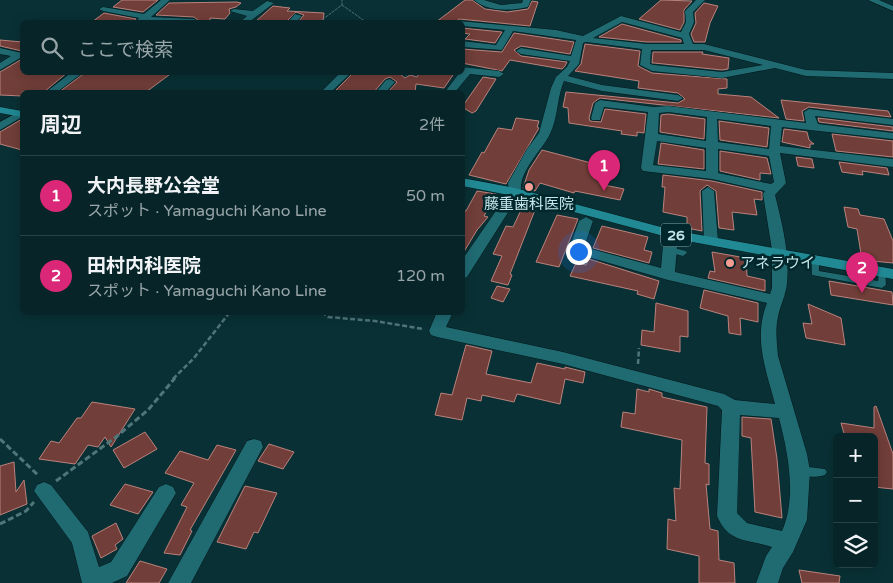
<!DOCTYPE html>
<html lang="ja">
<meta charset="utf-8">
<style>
body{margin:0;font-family:"Varela Round","Noto Sans JP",sans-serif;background:#102d30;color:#f1f3f6}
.controls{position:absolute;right:15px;bottom:15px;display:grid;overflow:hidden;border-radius:8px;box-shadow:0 2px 12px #0003}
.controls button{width:45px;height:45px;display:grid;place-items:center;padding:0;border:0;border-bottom:1px solid #284245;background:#072528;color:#f1f3f6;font:25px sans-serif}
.you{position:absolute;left:578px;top:251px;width:18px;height:18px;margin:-12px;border:4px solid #fff;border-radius:50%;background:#1a73e8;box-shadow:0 0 0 8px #1a73e833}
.badge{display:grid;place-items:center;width:32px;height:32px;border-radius:50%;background:#db2777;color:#fff;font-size:16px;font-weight:700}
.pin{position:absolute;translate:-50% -41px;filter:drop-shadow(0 1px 2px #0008)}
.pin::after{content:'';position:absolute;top:26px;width:18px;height:15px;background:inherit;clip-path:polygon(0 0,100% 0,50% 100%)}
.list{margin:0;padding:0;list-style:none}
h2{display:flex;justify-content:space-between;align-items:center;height:65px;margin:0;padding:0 20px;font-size:21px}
h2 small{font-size:16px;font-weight:400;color:#98a5a8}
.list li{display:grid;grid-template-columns:32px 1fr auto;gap:15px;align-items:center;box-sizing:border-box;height:80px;padding:0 20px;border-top:1px solid #284245}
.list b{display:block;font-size:19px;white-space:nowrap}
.list p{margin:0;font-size:16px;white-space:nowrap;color:#98a5a8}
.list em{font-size:16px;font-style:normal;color:#98a5a8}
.icon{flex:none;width:28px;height:28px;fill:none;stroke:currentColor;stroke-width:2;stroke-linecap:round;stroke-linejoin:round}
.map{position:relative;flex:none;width:893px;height:583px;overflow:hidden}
.search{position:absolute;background:#072528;box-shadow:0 2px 12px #0003;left:20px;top:20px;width:445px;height:55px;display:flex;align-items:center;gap:12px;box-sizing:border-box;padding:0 18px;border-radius:8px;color:#98a5a8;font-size:19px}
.panel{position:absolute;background:#072528;box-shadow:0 2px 12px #0003;left:20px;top:90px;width:445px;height:225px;border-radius:8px}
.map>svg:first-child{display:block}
.building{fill:#713e39;stroke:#bb827c}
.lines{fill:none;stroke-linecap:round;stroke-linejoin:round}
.lane-casing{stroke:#021719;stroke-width:1}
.street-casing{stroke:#021719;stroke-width:1}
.primary-casing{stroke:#021719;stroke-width:1}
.path-far2{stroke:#50767a;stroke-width:1;stroke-dasharray:3 1;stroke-linecap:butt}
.path-far1{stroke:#50767a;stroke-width:2.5;stroke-dasharray:5 2.5;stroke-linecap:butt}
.path{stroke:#50767a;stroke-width:3;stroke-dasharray:6 3;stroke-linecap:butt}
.lane{fill:#206a72;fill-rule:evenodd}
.street{fill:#206a72;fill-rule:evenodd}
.primary{fill:#218994;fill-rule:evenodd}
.poi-dot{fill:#f59c93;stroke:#00272b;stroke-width:2}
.labels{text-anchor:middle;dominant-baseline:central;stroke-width:5;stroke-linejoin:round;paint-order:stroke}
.shield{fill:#00272b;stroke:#8aadb2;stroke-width:1}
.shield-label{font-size:14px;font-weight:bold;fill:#c5e7ec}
.poi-label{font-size:15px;fill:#c5e7ec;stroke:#00272b}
</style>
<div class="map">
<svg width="893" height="583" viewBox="0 0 893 583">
<rect width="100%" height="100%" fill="#093135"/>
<g class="building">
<polygon points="122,0 158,0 143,12 113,7"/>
<polygon points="465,0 472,0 485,9 507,12 528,9 532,1 538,2 530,26 459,19 456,22 436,22"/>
<polygon points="661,0 692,1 684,10 684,22 680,30 639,19"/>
<polygon points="169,3 237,2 241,3 236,7 229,9 230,13 225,19 210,18 210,22 200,22 194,17 156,15"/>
<polygon points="704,3 718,6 710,23 705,42 694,42 691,34 696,23 695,13"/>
<polygon points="273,6 290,8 287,11 324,13 323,22 298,22 304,15 296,12 286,22 255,22"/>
<polygon points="104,13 136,19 134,22 92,22"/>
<polygon points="622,24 681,40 681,42 647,42 599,37"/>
<polygon points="462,28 502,32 495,43 465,39 470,34 462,33"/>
<polygon points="514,33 574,42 570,54 521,46 514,50 521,56 567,62 565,66 562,69 510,60 502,71 462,63 462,49 502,52"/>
<polygon points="0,40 22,42 22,51 0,46"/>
<polygon points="585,44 640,51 638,66 652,73 727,79 727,88 718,89 718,94 751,97 779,118 600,98 593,103 589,118 590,121 601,122 605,109 646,114 644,133 637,132 637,136 621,134 622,131 569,123 568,108 563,107 566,92 678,103 685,99 678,93 638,88 639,81 575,71 581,64"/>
<polygon points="653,52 703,52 702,54 729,58 728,69 722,70 654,63 652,63"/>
<polygon points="22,59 22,72 68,72 44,92 22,92 22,96 0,95 0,72"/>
<polygon points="86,72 173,72 146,92 59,92"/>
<polygon points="354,72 391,72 400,74 405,78 410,75 417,77 420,72 455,72 444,88 416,84 415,92 388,92 397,82 390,77 385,79 374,92 334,92"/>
<polygon points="483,77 496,79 476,111 472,113 462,107"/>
<polygon points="781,100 888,111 891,117 809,107 802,111 804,121 786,119"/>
<polygon points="668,114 705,119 704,139 660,132 661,115"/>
<polygon points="516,118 539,121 537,127 539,128 506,184 469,175 482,152 484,153 498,128 512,130"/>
<polygon points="818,118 893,127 893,131 819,122"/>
<polygon points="22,119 22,150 0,144 0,132"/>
<polygon points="719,121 769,128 767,147 720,140"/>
<polygon points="784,129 807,132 809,140 814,144 810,144 810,148 782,142"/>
<polygon points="832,134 893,141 893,157 836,151"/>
<polygon points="661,143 704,150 704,169 658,164"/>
<polygon points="542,150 614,169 604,185 624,189 620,200 575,191 574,193 540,183 535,191 523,188 529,170"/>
<polygon points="720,151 767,158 771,174 760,173 760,180 720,171"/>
<polygon points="796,157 812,159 814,168 798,166"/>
<polygon points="839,162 887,168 889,175 862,171 863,175 842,172"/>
<polygon points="663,175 712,181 762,192 762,200 754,199 757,215 732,212 734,230 719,228 716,191 707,185 700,191 702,231 687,228 687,217 663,212 665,187 662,187"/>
<polygon points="477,191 496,194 484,216 488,217 477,230 462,255 462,210 466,211"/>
<polygon points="844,207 858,209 860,215 884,219 893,241 893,263 862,260 857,229 848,227"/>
<polygon points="522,208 535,210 510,274 512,275 508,285 491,281 502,256 493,254 506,226 513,227"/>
<polygon points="557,215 578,219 559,267 536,262"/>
<polygon points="602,226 648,237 644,250 652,252 649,263 593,248"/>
<polygon points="712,252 746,258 747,276 765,280 765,291 708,278 710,271 715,272"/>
<polygon points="589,259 659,281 654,299 637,294 638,291 570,276 576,263 586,265"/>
<polygon points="829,281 892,292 893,305 831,295"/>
<polygon points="497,286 510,289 503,302 491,298"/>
<polygon points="704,290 758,303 758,322 740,318 741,335 729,333 728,316 700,308"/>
<polygon points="656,303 688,311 688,337 680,336 680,352 641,345 642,330 654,332"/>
<polygon points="808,304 841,318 845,345 806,338 803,323 812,324"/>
<polygon points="466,345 492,351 486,374 531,383 537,363 565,369 565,367 585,372 583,383 565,379 560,404 517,394 514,402 482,395 481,401 467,398 462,420 435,415 441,393 452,395"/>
<polygon points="637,389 649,392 649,389 662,393 662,397 707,407 705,463 709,464 709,485 706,484 710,529 718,531 719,560 734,563 735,583 699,583 699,556 667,549 668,519 676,521 674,488 680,489 682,440 621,427 623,412 635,414"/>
<polygon points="92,402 135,409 111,447 105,437 98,447 88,445 75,464 39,459 51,441 59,443 77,418 81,418"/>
<polygon points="876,406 893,454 893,489 874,487 874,437 845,437 841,423 874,428 874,407"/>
<polygon points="742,417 771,419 777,459 782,518 755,512 751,438 742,436"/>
<polygon points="145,432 157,449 124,468 113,450"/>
<polygon points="269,444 294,452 283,469 258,461"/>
<polygon points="217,445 236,450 190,530 192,531 180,555 164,553 187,507 181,505 194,483 165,473 180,451 208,460"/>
<polygon points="14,462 16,492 24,480 27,504 0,515 0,466"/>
<polygon points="125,484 153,492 138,514 110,505"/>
<polygon points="245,486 277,493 258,533 254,532 246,549 217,542"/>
<polygon points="116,523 123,539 115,545 117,549 101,558 92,536"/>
<polygon points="140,561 167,569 159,583 126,583"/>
<polygon points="799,570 840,576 839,583 802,583"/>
</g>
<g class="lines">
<g class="lane-casing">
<g id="lane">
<polygon points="670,247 686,251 687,253 683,256 667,252 666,250"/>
<polygon points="815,257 819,260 819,271 878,281 879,270 885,270 886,285 882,288 812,275 811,260"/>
<path d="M800,466L825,469L827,472L825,475C817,478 804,477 796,474L794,471L796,468Z"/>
</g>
</g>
<g class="street-casing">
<g id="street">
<polygon points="161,0 170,0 151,17 194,19 198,22 136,22 139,18 103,11 99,9 103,7 144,14"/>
<path d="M474,0H484L501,5L522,3L523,0H531L528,7C511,11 488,12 474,0Z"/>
<path d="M696,0H705L693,12L694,22L689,34L693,44H704L806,70L893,73V79L806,76L775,68L722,78L652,71L640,65L642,49L586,42L583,43L579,64L568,76L602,85L678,95L683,98L678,101L602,91L564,81C557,97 558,118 550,134C541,152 519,170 521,192L467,277L462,279V260L509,192L508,183L527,149L539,133L551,88L556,77L567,67L570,61L521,54L516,51L521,48L571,56L576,40L513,31L502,50L462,47V41L496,45L505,30L462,26V22H458L459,21L556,30L583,36L621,16L681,32L686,22L685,11ZM622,22L682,38L684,44H647L593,38ZM651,50H704L763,65L722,72L654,65L650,64Z"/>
<polygon points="868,0 879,0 893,6 893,11"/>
<polygon points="267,1 274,3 249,22 240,22 247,16 230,11 234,9 253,11"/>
<polygon points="295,14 302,16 296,22 288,22"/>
<polygon points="0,48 22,53 22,57 0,70 0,63 11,56 0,54"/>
<polygon points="462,67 499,71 504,74 499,77 470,74 455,92 445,92 460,72 462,72"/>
<polygon points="72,72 84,72 57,92 46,92"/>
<polygon points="341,72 352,72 331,92 321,92"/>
<polygon points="412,72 406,76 401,73 401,72"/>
<polygon points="390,79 395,82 386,92 376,92 386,80"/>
<path d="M600,100L654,107L668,106L806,123L804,112L809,109L893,119V125L815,116L818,124L893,133V139L782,127L780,146L893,159V167L780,153L786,183L775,195C782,223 790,254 787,283C786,295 780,306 778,317C775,330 777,343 778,356L807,454L810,471L807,520L793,552L783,568L778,583H756L766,556L772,547C748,539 729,544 717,516L722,410L718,406L563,364L437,337L431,335L429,331L437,312H453L446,327L563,352L724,394L735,400L775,404C766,370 753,338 767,303L668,280L571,252L569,249L579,221L586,217L593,221L584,247L661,268L664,234L671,230L678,234L675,272L770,294L772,288V250L763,194L765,191L712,179L643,171L641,168L648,112L604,107L600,120H592L591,118L595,103ZM668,112L707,117L706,141L658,134L659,113ZM717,119L771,126L769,149L718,142ZM657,141L706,148V171L653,165ZM718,149L769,156L774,182L771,184L718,173ZM740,415L779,418C788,453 797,497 782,531L747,523L737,513Z"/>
<polygon points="22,110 22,117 0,130 0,122"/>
<polygon points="708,187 714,191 718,241 711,245 704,241 702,191"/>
<polygon points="254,439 261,441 263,447 191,583 168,583 247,441"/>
<polygon points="44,482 51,485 88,532 99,567 111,562 159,487 166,484 173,487 176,493 127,576 112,583 82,583 72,543 34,491 37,485"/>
</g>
</g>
<g class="primary-casing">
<g id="primary">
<polygon points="0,107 22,111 22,117 0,113"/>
<polygon points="462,178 515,188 672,230 893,269 893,279 671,238 514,196 462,186"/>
</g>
</g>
<g class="path-far2">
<polyline points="342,5 366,22"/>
<polyline points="319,22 342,5 342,0"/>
</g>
<g class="path-far1">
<polyline points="322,312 328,317 375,321 423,329"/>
<polyline points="638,364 639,348"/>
<polyline points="173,379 194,358 230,312"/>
</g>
<g class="path">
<polyline points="0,439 39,476"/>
<polyline points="56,481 116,437 148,410 175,378"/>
<polyline points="0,524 26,511 34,502"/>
</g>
<use href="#lane" class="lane"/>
<use href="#street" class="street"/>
<use href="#primary" class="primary"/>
</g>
<g class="poi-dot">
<circle cx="529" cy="187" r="5"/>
<circle cx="730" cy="263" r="5"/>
</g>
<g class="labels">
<rect class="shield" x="661" y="223.5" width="30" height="23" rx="4"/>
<g class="shield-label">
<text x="676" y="235">26</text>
</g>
<g class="poi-label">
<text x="529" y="204">藤重歯科医院</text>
<text x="740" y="263" text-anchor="start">アネラウイ</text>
</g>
</g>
</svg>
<div class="controls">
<button>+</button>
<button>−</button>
<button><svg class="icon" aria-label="layers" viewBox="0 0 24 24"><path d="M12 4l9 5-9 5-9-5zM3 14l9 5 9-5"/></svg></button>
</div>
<div class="you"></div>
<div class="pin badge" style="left:604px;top:191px">1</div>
<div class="pin badge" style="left:862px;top:293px">2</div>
<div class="search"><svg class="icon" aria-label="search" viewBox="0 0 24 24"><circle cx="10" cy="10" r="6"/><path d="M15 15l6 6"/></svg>ここで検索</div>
<section class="panel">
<h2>周辺<small>2件</small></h2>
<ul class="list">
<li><span class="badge">1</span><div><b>大内長野公会堂</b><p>スポット · Yamaguchi Kano Line</p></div><em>50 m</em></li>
<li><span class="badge">2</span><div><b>田村内科医院</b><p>スポット · Yamaguchi Kano Line</p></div><em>120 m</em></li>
</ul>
</section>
</div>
